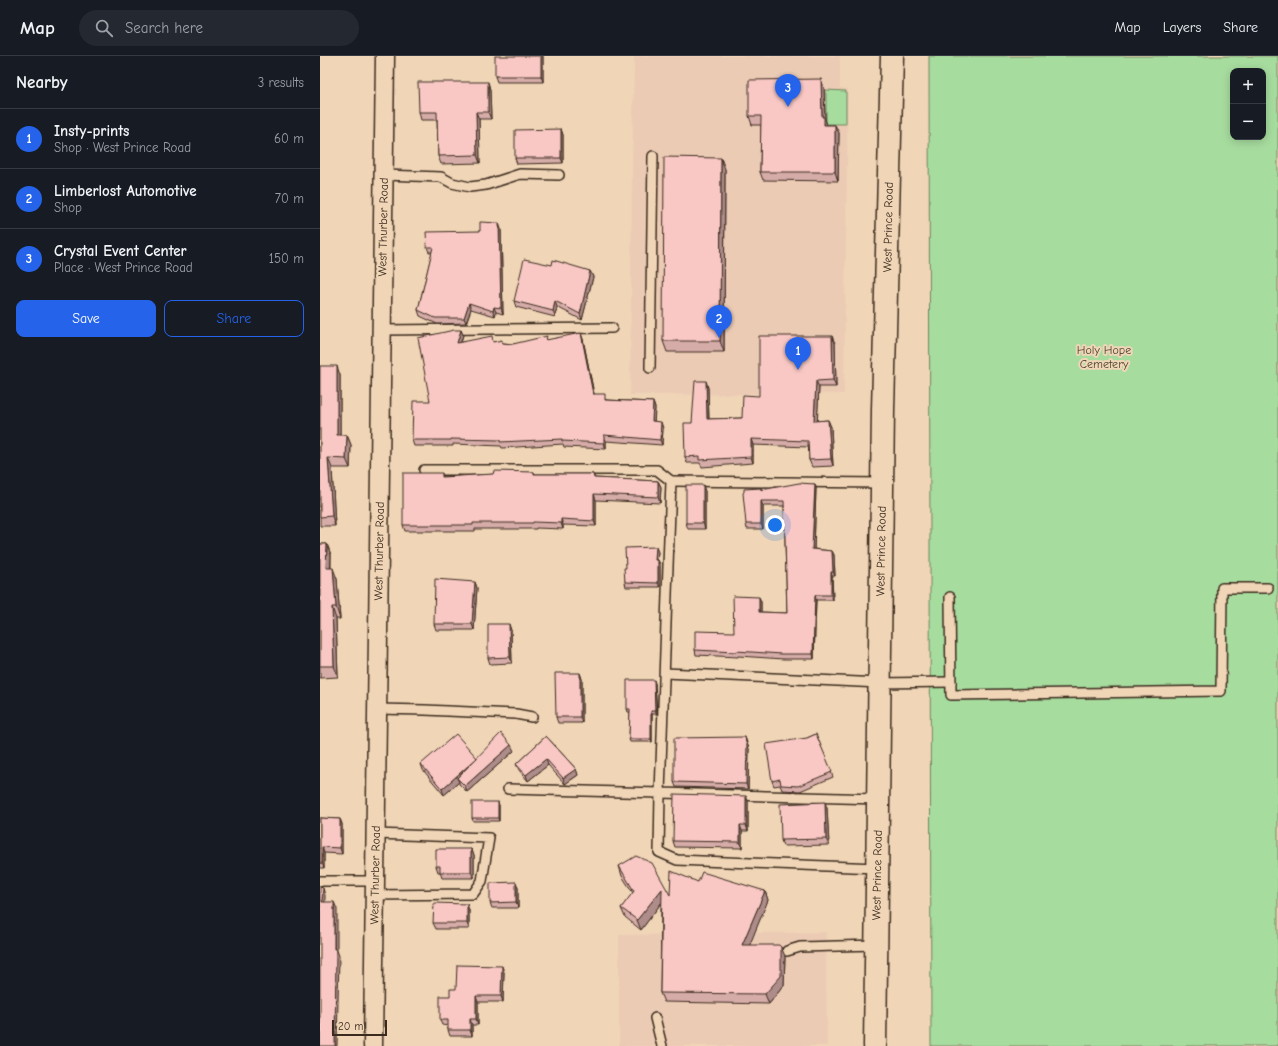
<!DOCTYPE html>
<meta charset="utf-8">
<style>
body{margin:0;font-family:"Comic Neue",sans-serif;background:#242831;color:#f1f3f6}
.controls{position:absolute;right:12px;top:12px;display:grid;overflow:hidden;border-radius:8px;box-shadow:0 2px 10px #0003}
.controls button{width:36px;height:36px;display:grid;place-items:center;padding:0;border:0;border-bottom:1px solid #363941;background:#171b24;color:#f1f3f6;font:20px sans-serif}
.scale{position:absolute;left:12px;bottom:10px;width:55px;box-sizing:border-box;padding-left:4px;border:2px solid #3b2a1e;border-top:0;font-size:11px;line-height:14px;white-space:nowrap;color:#3b2a1e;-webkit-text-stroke:3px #f0d6b7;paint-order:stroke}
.you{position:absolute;left:455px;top:469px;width:14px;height:14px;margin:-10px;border:3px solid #fff;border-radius:50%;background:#1a73e8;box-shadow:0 0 0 6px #1a73e833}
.badge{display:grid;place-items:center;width:26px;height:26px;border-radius:50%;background:#2563eb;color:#fff;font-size:13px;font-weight:700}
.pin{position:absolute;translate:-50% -33px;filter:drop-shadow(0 1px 2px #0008)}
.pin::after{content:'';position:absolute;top:21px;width:14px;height:12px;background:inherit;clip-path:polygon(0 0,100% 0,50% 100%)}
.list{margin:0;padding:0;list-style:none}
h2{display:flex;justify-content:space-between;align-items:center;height:52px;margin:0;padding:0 16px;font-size:17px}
h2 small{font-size:13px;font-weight:400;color:#9ea1a6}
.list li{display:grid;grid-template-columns:26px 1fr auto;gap:12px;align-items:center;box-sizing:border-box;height:60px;padding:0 16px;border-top:1px solid #363941}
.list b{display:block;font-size:15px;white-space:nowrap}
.list p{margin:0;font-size:13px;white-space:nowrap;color:#9ea1a6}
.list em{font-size:13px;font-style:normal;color:#9ea1a6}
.actions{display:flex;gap:8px;padding:12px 16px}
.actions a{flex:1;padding:9px 0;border:1px solid #2563eb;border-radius:8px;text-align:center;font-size:14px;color:#2563eb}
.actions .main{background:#2563eb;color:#fff}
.icon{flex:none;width:22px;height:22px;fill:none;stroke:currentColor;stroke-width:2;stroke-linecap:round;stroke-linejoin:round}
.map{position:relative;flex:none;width:958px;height:990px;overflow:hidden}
header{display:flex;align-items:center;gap:24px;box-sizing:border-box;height:56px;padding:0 20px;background:#171b24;border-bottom:1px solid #363941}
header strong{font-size:19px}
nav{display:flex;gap:22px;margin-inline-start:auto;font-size:14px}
.search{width:280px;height:36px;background:#242831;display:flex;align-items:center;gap:10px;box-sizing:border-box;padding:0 14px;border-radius:22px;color:#9ea1a6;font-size:15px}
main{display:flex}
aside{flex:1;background:#171b24}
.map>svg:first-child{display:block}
.built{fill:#eccbb5}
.green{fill:#a7dc9f;stroke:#71835e;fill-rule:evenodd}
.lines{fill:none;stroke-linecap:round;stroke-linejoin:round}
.service-casing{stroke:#3b2a1e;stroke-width:12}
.minor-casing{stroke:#3b2a1e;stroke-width:21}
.secondary-casing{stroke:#3b2a1e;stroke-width:25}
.service{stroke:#f0d6b7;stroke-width:9}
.minor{stroke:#f0d6b7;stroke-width:18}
.secondary{stroke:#f0d6b7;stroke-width:22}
.wall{fill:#d6aca9;stroke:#3b2a1e}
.shaded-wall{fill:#ae8c8a;stroke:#3b2a1e}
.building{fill:#f9c8c5;stroke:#3b2a1e}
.labels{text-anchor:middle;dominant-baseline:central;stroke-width:4;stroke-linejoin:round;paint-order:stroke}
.street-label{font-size:12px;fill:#3b2a1e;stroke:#f0d6b7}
.park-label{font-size:12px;fill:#4b4531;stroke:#f0d6b7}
</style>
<header>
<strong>Map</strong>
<div class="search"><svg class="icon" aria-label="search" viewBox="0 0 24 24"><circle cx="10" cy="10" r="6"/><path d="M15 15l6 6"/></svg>Search here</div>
<nav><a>Map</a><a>Layers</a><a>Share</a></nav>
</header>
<main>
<aside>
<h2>Nearby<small>3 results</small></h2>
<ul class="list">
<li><span class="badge">1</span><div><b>Insty-prints</b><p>Shop · West Prince Road</p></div><em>60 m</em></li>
<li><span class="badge">2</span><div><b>Limberlost Automotive</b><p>Shop</p></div><em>70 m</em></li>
<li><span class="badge">3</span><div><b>Crystal Event Center</b><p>Place · West Prince Road</p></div><em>150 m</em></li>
</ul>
<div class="actions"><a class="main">Save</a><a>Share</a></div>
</aside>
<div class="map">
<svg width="958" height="990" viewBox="0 0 958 990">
<rect width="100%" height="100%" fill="#f0d6b7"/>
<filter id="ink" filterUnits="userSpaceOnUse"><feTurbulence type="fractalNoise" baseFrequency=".025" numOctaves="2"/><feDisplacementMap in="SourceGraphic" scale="8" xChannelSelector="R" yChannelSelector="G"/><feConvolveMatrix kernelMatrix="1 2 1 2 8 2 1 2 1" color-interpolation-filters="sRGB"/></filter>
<g filter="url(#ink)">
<g class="built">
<polygon points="314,0 520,0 520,32 528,33 524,338 310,339 312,112"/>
<polygon points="506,876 507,990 299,990 299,879"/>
</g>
<g class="green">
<path d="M609,0H958V990H611ZM913,15H943V81H913Z"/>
<polygon points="506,34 526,35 526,68 506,68"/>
</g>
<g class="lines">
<g class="service-casing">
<g id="service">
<polyline points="64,119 121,121 132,127 150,131 166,129 200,118 239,119"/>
<polyline points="62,274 292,272"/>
<polyline points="330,312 333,100"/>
<polyline points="104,414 337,414 351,425 340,737 558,743"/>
<polyline points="351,425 562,427"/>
<polyline points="630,541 631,639 901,635 902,532 948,532"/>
<polyline points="345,617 560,627 631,626"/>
<polyline points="57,653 105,654 196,658 212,661"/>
<polyline points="188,733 340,737 339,796 357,804 557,812"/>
<polyline points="0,825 55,825"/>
<polyline points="55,839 153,838 162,825 169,782 56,778"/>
<polyline points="467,895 480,891 556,889"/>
<polyline points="335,962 342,990"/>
</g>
</g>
<g class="minor-casing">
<polyline id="minor" points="53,990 65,0"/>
</g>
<g class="secondary-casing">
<polyline id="secondary" points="555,990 563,354 572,0"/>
</g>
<use href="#service" class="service"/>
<use href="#minor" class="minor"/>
<use href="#secondary" class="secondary"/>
</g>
<g class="wall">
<polygon points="223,0 223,26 177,26 175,20"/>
<polygon points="501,23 504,32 505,63 507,69 515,69 519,77 518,125 443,124 440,116 441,69 432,69 429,60"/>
<polygon points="168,26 170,34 171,63 159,63 160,107 121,108 118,100 117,64 101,64 99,56"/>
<polygon points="241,73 243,79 243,107 197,108 195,102"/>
<polygon points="405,113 404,296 347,296 343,285"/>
<polygon points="181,173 183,258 176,256 175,260 151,253 146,267 117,268 100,260 98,254 112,196 109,196 107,191 160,175"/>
<polygon points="232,209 270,215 273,221 262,264 237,251 235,261 196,251 194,245"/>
<polygon points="141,274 143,279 141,286 174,286 193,288 228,284 263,283 274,338 287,344 333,346 335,352 334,365 343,372 342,389 286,385 286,393 244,391 243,388 182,392 181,390 133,388 133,390 94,390 92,384 110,345"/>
<polygon points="515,287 516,331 499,331 497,365 508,364 511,371 513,410 492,411 489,404 489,391 433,389 433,407 382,411 380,407 367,407 365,401 372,367 386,325 388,332 389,363 422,362 439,340"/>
<polygon points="0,310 20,319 20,379 27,379 31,389 30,412 12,412 15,470 0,470"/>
<polygon points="214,416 215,418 273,418 275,422 338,425 341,431 340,447 276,444 276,470 243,469 243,473 216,472 216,473 155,473 155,475 85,475 83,469 122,417 123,421"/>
<polygon points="495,428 496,432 494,493 512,495 514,499 515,520 512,520 513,544 496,544 494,603 464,603 418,600 418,601 376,599 375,594 414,576 439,541 441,546 441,556 467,557 464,450 443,450 443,473 427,473 426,468 441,432 442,434"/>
<polygon points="385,435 385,473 368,473 366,467"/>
<polygon points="0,488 7,488 11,499 11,512 17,523 20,563 16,563 18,621 0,622"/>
<polygon points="338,496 337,504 338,504 340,509 340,531 306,531 305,526 306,512"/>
<polygon points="155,526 157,532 154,574 116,574 114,568"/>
<polygon points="191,574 192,607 170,608 168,602"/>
<polygon points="260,617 262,623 262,667 238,667 236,661"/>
<polygon points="335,627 337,658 332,658 332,686 310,686 309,683 310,656 308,656 307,653"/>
<polygon points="496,678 513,721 480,735 462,734 460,729 454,730 452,725 487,682"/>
<polygon points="226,680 256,713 258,719 245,728 228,709 208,725 199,714 196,708"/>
<polygon points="425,681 429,693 428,733 356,731 354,726"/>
<polygon points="194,695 147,736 139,728 139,726 124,739 103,714 101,708 157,702"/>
<polygon points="426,740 428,745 428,775 422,775 422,792 355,791 353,785"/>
<polygon points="179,749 179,765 153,765 152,762"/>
<polygon points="507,752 509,789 463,790 461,784"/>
<polygon points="0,762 20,763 22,768 22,798 4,797 4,812 0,812"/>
<polygon points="151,793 154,799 154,822 122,822 120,816 118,816 116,810"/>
<polygon points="299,810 350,839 378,826 445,835 448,844 429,889 465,900 464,929 449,948 344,946 340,937 341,847 321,874 305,861 301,852 313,837 302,820"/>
<polygon points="196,826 198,832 198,852 172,852 170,847"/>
<polygon points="149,854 149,873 116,873 113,867"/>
<polygon points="184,916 183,946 158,946 158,969 152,969 152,980 130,980 128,974 128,970 122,969 120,964 130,940 136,933"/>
</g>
<g class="shaded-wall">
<polygon points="221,0 223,0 223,26 221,20"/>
<polygon points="501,23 504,32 505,63 507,69 507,77 502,61"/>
<polygon points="168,26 170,34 171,63 168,56"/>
<polygon points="156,56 159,63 160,107 157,99"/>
<polygon points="515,69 519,77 518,125 515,116"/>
<polygon points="241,73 243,79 243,107 241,102"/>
<polygon points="401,102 405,113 404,296 400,285"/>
<polygon points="179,167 181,173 183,258 181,252"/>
<polygon points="270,215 273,221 262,264 260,258"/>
<polygon points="235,245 237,251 235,261 233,255"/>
<polygon points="149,247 151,253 146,267 144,262"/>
<polygon points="174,251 176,256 175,260 173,255"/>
<polygon points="141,274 143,279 139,292 137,287"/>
<polygon points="261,277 263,283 275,343 273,338"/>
<polygon points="512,280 515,287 516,331 513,324"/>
<polygon points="17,310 20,319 20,388 17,379"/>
<polygon points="386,325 388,332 389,370 387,363"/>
<polygon points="496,325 499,331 497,372 494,365"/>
<polygon points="333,346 335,352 334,371 332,365"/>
<polygon points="508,364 511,371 513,410 511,403"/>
<polygon points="341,366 343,372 342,389 340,384"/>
<polygon points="27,379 31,389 30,412 26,403"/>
<polygon points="284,379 286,385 286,393 284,387"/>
<polygon points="431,383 433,389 433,407 431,401"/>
<polygon points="8,402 12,412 15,470 12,460"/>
<polygon points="338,425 341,431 340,447 338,441"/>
<polygon points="495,428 496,432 494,497 492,493"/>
<polygon points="383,429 385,435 385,473 383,467"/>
<polygon points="274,438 276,444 276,470 274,465"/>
<polygon points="441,445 443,450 443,473 441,468"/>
<polygon points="241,463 243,469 243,473 241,467"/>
<polygon points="7,488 11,499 10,523 6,512"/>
<polygon points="336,491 338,496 337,509 335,504"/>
<polygon points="512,495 514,499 515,520 513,516"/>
<polygon points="338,504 340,509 340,531 338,527"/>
<polygon points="13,512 17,523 20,563 16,551"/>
<polygon points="511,516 512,520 513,544 511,539"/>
<polygon points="155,526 157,532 154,574 152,568"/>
<polygon points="495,539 496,544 494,603 493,598"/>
<polygon points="439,541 441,546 441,561 439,556"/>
<polygon points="12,551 16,563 18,621 14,610"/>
<polygon points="189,568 191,574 192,607 190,601"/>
<polygon points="260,617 262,623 262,667 260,661"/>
<polygon points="334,624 335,627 337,658 335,655"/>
<polygon points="331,655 332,658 332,686 331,683"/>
<polygon points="425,681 429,693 428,733 426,728"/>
<polygon points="191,689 194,695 147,736 145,730"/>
<polygon points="157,702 137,722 139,726 124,739 122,733"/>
<polygon points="226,703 228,709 208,725 206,719"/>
<polygon points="256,713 258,719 245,728 243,722"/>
<polygon points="426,740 428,745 428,775 426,769"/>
<polygon points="178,746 179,749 179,765 178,762"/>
<polygon points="505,746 507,752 509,789 506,783"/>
<polygon points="20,763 22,768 22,798 20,792"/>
<polygon points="420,769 422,775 422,792 420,786"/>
<polygon points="2,791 4,797 4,812 2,807"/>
<polygon points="151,793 154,799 154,822 151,816"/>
<polygon points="196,826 198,832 198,852 196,846"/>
<polygon points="3,832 5,839 5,853 2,846"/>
<polygon points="342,833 345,842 321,874 317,864"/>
<polygon points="445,835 448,844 426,898 422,889"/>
<polygon points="14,846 17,853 17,894 19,900 17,990 15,990"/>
<polygon points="147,848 149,854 149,873 147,867"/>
<polygon points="461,891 465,900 464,929 449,948 445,938"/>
<polygon points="182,910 184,916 183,946 181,940"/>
<polygon points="156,940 158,946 158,969 156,963"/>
<polygon points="150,963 152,969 152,980 150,974"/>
</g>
<g class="building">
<rect x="175" y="0" width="46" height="20"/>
<polygon points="501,23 502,61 504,61 504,69 515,69 515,116 440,116 441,60 429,60 429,24"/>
<polygon points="98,26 168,26 168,56 156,56 157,99 118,100 117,56 99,56"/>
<polygon points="241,73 241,102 195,102 195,74"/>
<polygon points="344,101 401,102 400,285 343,285"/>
<polygon points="160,166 179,167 181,252 174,251 173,255 149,247 144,262 115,262 98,254 113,191 107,191 106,176 160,175"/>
<polygon points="204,203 232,209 233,204 270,215 260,258 235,245 233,255 194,245"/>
<polygon points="134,274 141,274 137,287 172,280 173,286 182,284 182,287 193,288 227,280 226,284 261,277 273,338 285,338 285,344 333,346 332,365 341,366 340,384 284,379 284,387 242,385 242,383 180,386 180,384 131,383 131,384 92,384 93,345 110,345 98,282"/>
<polygon points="439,280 512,280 513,324 496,325 494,365 508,364 511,403 489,404 488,385 431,383 431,401 379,404 379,400 365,401 364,367 372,367 375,325 386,325 387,363 422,362 423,339 439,340"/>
<polygon points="0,310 17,310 17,379 27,379 26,403 8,402 12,460 0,461"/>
<polygon points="174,415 214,416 214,418 273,418 274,422 338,425 338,441 274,438 274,465 241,463 241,467 213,466 213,467 153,467 153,469 83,469 83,417 122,417 122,421 173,418"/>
<polygon points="479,427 495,428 492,493 512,495 513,516 511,516 511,539 495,539 493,598 462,598 416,595 416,596 375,594 375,575 414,576 413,540 439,541 439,556 467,557 464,445 441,445 441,468 426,468 423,437 424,436 424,433 441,432 441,434"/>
<rect x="366" y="429" width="17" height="38"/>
<polygon points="0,488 7,488 6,512 13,512 16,551 12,551 14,610 0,610"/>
<polygon points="336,491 335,504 338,504 338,527 305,526 304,512 306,512 305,492"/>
<polygon points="115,523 155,526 152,568 114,568"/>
<polygon points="168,568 189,568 190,601 168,602"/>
<polygon points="235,617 260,617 260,661 236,661"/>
<polygon points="307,624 334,624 335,655 331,655 331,683 309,683 310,653 307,653"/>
<polygon points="181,677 191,689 145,730 137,722"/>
<polygon points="136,678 157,702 122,733 101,708"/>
<polygon points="496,678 512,716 478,730 461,729 460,723 452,725 446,688 487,682"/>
<polygon points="226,680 256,713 243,722 226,703 206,719 196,708"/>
<polygon points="425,681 426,687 427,687 426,728 354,726 354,682"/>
<polygon points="354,738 426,740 426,769 420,769 420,786 353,785"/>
<rect x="152" y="746" width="26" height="16"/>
<polygon points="505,746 506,783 461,784 460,748"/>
<polygon points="0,762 20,763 20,792 2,791 2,807 0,807"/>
<polygon points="116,793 151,793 151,816 120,816 120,810 116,810"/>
<polygon points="316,800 332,807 350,839 351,815 378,826 382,816 445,835 422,889 459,889 461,891 461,920 445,938 340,937 342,833 317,864 301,852 314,835 299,810"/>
<polygon points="196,826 196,846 170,847 170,827"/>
<polygon points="0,831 3,832 2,846 14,846 14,893 16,893 15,990 0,990"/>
<polygon points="114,847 147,848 147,867 113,867"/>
<polygon points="137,909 182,910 181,940 156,940 156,963 150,963 150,974 128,974 128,964 120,964 120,940 130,940 130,933 136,933"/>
</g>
</g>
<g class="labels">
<g class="street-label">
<text transform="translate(63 171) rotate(-89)">West Thurber Road</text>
<text transform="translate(568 171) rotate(-89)">West Prince Road</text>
<text transform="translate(59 495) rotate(-89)">West Thurber Road</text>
<text transform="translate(561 495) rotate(-89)">West Prince Road</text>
<text transform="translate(55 819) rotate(-89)">West Thurber Road</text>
<text transform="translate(557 819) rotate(-89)">West Prince Road</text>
</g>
<g class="park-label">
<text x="784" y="294">Holy Hope<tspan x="784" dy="14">Cemetery</tspan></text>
</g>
</g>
</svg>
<div class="controls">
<button>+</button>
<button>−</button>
</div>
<div class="scale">20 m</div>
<div class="you"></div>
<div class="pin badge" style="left:478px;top:314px">1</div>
<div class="pin badge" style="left:399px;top:282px">2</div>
<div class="pin badge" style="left:468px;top:51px">3</div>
</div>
</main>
